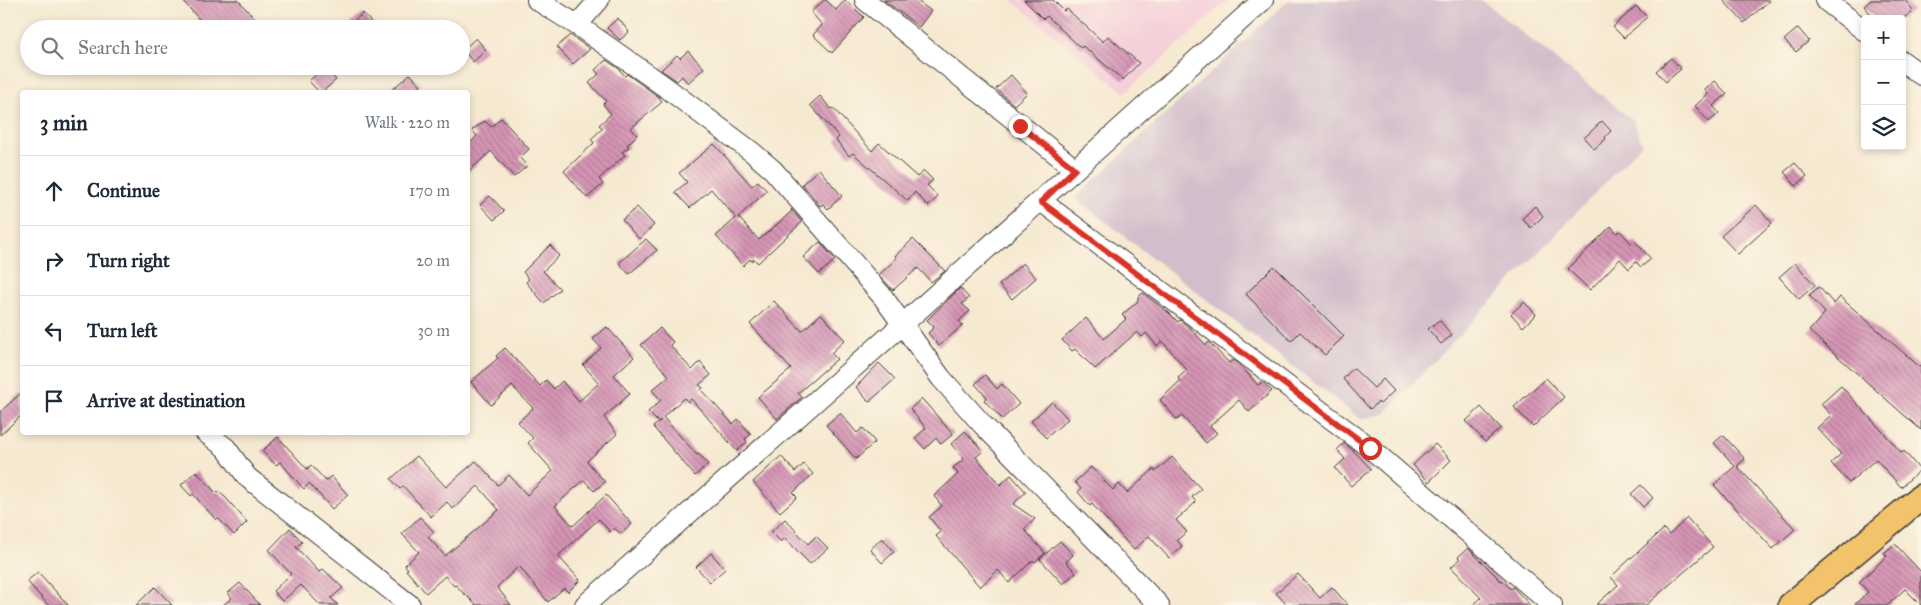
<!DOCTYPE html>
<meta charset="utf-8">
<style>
body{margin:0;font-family:"IM FELL Great Primer",serif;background:#f6f6f7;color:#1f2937}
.controls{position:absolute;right:15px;top:15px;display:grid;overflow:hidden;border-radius:5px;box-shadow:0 2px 8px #0003}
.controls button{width:45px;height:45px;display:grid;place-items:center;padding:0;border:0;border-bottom:1px solid #e0e1e3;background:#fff;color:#1f2937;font:25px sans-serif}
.stop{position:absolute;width:15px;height:15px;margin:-11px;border:4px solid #d93025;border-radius:50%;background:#fff}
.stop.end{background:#d93025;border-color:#fff;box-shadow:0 1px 5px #0008}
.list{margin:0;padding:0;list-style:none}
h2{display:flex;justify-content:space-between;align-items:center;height:65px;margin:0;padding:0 20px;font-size:21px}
h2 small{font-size:16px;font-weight:400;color:#747a83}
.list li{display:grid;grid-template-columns:32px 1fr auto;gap:15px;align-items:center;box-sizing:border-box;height:70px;padding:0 20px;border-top:1px solid #e0e1e3}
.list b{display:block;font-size:19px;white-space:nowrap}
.list em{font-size:16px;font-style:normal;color:#747a83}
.icon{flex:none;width:28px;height:28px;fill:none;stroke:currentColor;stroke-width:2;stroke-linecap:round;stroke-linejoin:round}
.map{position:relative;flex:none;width:1921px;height:605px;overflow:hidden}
.search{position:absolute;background:#fff;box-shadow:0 2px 8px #0003;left:20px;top:20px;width:450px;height:55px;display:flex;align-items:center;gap:12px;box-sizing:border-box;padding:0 18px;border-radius:28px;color:#747a83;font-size:19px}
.panel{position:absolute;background:#fff;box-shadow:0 2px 8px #0003;left:20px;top:90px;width:450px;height:345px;border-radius:5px}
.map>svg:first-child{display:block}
.built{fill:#f5cfd9}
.industrial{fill:#d1bdcb}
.building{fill:url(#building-back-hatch)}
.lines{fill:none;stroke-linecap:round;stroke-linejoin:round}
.minor-casing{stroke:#3d3b37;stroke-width:22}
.major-casing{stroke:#3d3b37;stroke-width:28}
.minor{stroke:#fff;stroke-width:20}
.major{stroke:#f2c36a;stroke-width:25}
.route{stroke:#d93025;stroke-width:6}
</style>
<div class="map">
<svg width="1921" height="605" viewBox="0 0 1921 605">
<defs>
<pattern id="building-back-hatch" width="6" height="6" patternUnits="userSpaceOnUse" patternTransform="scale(1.25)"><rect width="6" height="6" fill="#d695b6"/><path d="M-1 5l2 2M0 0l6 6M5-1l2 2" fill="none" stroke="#ad7993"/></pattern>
</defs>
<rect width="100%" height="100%" fill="#fcf5e5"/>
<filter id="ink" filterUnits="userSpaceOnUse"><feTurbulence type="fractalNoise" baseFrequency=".02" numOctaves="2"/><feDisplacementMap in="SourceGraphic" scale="10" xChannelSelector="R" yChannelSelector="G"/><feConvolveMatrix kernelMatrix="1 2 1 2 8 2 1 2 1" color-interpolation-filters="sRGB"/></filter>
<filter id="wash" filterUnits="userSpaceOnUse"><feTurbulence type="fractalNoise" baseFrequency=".0096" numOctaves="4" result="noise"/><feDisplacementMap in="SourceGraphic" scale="20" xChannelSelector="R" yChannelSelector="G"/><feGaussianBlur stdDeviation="1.12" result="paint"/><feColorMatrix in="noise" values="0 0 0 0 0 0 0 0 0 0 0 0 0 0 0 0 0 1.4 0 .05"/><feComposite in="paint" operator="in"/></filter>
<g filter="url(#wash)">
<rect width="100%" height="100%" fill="#f6e9d1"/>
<polygon class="built" points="1011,0 1228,0 1125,93"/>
<polygon class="industrial" points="1289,0 1481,0 1633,120 1642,144 1384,414 1361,419 1075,198"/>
<g id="blocks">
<g class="building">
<polygon points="182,0 238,0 264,29 188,29 199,19"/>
<polygon points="824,0 826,0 836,10 845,0 864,17 832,53 813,35 822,25 811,12"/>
<polygon points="884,0 916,0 931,11 919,27"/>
<polygon points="1024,0 1053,0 1064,11 1067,9 1103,42 1108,36 1139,63 1123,80 1083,46 1081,48 1047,16 1043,19"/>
<polygon points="1723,0 1770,0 1744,23"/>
<polygon points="1871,0 1905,0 1913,10 1903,19 1875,19 1864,6"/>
<polygon points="1636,6 1647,17 1624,38 1613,27"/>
<polygon points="363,13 377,29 345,29"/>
<polygon points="618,18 629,32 620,40 607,28"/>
<polygon points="1798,28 1809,41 1796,52 1784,40"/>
<polygon points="570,35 590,49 573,64 557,47"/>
<polygon points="476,38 486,50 473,62 463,50"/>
<polygon points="688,51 704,68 688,83 682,76 677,81 661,70 677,55 680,58"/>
<polygon points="1671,58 1681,69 1666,82 1656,71"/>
<polygon points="606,60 618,68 625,76 627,74 659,97 662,102 631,128 637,135 627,145 629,147 622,152 625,155 599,179 603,184 587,198 564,171 594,143 591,139 603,128 599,125 611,114 603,104 606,101 589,83 599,74 595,70"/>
<polygon points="324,67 336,80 322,92 319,92 309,81"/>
<polygon points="410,74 421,85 412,92 389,92"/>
<polygon points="1011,75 1027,93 1014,105 996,89"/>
<polygon points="1715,81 1727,94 1713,106 1719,113 1709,122 1695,106 1708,94 1705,90"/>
<polygon points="820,96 831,109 833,108 872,151 879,143 917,177 924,171 933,180 927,185 938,197 928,206 915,192 908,201 853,153 849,156 836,140 839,137 810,105"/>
<polygon points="501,118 529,149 520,158 527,166 514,177 491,151 468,172 468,145 477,136 472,130 485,121 491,127"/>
<polygon points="1602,121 1611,131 1605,137 1606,139 1594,149 1584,138"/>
<polygon points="714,144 752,186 758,181 767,191 738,217 759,240 792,211 791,209 802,222 758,263 754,259 751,261 750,259 743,266 716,236 736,218 711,189 690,208 675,192 687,182 679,173"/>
<polygon points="1795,163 1807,176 1796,186 1784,172"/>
<polygon points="819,169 842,196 828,209 823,204 820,206 802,184"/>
<polygon points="490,196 504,211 494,220 480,205"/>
<polygon points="1756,205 1772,223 1738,254 1721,236"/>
<polygon points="1535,206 1543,216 1531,228 1522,219"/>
<polygon points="637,207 654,225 639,239 622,220"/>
<polygon points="1611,226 1617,233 1620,231 1632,244 1635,241 1651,259 1641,267 1636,262 1629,269 1620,259 1590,290 1568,269"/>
<polygon points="646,239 657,250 629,274 619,263"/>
<polygon points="913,239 945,271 931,282 918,268 893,290 879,275 897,258 895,256"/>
<polygon points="820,242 835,260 819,274 803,257"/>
<polygon points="550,245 559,256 543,271 560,289 544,303 526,282 529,279 523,272"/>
<polygon points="1023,263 1036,278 1012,299 999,285"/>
<polygon points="1795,263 1815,285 1799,299 1779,277"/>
<polygon points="1274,266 1344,336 1325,355 1300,332 1291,341 1246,294"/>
<polygon points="1819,287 1834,304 1840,297 1921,368 1921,430 1809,331 1825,313 1809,295"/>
<polygon points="960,288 969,298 962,304 970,311 959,321 963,325 939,346 928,333 934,327 927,320"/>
<polygon points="1143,293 1168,312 1178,322 1180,320 1190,328 1206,345 1209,342 1229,363 1233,360 1241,366 1258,385 1262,382 1272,391 1249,412 1239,400 1210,426 1217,433 1206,443 1182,416 1177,420 1160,400 1180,381 1178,378 1187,370 1162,341 1157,346 1146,333 1142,337 1137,332 1095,369 1075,349 1072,351 1062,340 1086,318 1104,339 1126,319 1122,315 1138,301 1138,297"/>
<polygon points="774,301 802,331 821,314 845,340 831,353 837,359 798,393 802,397 777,419 758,397 791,369 750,324"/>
<polygon points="1524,302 1536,314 1523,327 1511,314"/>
<polygon points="1439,320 1452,335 1441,344 1428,329"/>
<polygon points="607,327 634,357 614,375 630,394 604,417 617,434 587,461 605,482 594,491 584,480 555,506 573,526 606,495 632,524 621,534 614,528 610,532 599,519 558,556 580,580 568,592 564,588 548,602 519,566 497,587 511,605 476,605 465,594 464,594 456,585 454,586 445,576 426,593 406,570 408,569 405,565 419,552 402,534 420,517 434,532 428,537 445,556 499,510 478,486 453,509 447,502 431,517 403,486 400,489 391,479 417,456 446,487 476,461 498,485 509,475 527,495 553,471 528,443 533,438 518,422 533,408 512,386 491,405 471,382 498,358 496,356 505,348 540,386 546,380 554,389 562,381 579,401 599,383 583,365 601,348 593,339"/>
<polygon points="660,328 673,342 670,345 692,370 700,362 711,375 699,385 703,388 701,390 733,424 738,419 751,434 745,439 747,442 737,451 691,399 688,402 684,398 663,417 697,455 699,454 708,464 695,476 653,427 661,420 658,422 648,412 661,400 652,390 669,376 641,345"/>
<polygon points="879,363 895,379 869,402 856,387"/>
<polygon points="1353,368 1374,388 1383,379 1394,391 1380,404 1378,402 1370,409 1343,379"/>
<polygon points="985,375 997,389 1002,384 1019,404 1002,419 984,400 987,397 975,384"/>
<polygon points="1546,378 1564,397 1533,427 1514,407"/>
<polygon points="1841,386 1902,453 1904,451 1920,470 1901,487 1876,459 1849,483 1831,463 1841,454 1817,428 1831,415 1821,404"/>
<polygon points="22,392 22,415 0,435 0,412"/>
<polygon points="922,399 953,434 941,444 936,438 925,449 915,438 926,428 910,409"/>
<polygon points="1052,402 1068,419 1046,438 1031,421"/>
<polygon points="1481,407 1501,428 1485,442 1466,421"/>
<polygon points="840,413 857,433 863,428 875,442 856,459 826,425"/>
<polygon points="965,431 983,451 976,457 1000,485 1011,475 1026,492 1013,504 1035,519 1024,529 1045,553 1035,562 1033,560 1009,583 998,570 980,587 936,536 941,532 929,517 942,506 934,496 958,474 953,468 964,459 951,444"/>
<polygon points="1723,435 1745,459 1737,466 1795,529 1773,549 1714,485 1735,466 1714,443"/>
<polygon points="278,437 307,469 311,465 326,481 331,476 348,495 332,509 309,483 304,489 280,462 276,465 262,451"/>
<polygon points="1344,443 1356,453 1371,469 1351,486 1335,468 1345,459 1337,450"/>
<polygon points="1435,444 1451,460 1429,482 1413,465"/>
<polygon points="781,456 795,472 804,464 813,474 793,493 797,497 780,512 753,482"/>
<polygon points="1172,457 1201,489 1192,497 1196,502 1176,520 1187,532 1177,540 1182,546 1169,558 1149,536 1134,550 1092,504 1090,506 1078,492 1081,489 1075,482 1091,467 1113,490 1119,484 1127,493 1154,469 1155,472"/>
<polygon points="196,471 216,493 218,491 226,498 247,522 234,535 218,518 216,520 193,494 191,496 181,485"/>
<polygon points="1641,485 1653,498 1643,507 1631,494"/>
<polygon points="1687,518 1713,547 1646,605 1596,605 1618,585 1611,577 1630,559 1664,529 1669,535"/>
<polygon points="785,519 808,544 816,536 828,548 810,564 785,538 781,542 771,532"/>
<polygon points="290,528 302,542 296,547 319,572 323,569 343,588 331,598 338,605 320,605 301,585 282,601 273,591 291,574 269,550"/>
<polygon points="882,538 894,552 882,563 870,549"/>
<polygon points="1060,541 1073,555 1066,562 1076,572 1063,584 1040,559"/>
<polygon points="1895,544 1921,572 1921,605 1905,589 1888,605 1854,605 1868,592 1859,582 1887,556 1884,553"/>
<polygon points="1468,548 1501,581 1502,580 1511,589 1513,587 1530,605 1473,605 1481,598 1451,567 1460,559 1458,557"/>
<polygon points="711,553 725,569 710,582 696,567"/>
<polygon points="38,572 68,605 48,605 27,581"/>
<polygon points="1298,574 1320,598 1332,587 1348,605 1287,605 1276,593"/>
<polygon points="240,583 260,605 223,605 232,598 228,593"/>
<polygon points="155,587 172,605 136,605"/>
</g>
</g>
</g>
<g filter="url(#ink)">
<use href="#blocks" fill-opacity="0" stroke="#3d3b37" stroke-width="1"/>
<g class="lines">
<g class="minor-casing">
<g id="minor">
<polyline points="537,0 577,25 664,86 752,152 773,170 883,297 941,378 982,424 1159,605"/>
<polyline points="865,0 1075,169"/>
<polyline points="1825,0 1865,31"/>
<polyline points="577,25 599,0"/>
<polyline points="1902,61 1921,75"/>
<polyline points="1041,201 1370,448 1552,605"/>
<polyline points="205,432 226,448 247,477 410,605"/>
<polyline points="585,605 903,324 1263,0"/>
</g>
</g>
<g class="major-casing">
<polyline id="major" points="1791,605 1921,497"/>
</g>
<use href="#minor" class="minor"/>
<use href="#major" class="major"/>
</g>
</g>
<g class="lines" filter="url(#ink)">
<polyline class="route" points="1020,126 1075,169 1041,202 1370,448"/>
</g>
</svg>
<div class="controls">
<button>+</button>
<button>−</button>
<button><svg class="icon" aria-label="layers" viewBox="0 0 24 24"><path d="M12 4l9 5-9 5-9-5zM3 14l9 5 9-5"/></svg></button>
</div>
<div class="stop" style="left:1370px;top:448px"></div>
<div class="stop end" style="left:1020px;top:126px"></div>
<div class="search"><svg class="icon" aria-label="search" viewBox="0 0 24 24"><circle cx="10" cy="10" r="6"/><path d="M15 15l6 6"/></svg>Search here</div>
<section class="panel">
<h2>3 min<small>Walk · 220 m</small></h2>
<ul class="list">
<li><svg class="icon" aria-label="ahead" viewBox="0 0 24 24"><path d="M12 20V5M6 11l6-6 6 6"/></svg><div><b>Continue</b></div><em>170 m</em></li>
<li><svg class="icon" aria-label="right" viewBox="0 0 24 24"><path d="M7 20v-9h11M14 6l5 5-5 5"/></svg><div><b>Turn right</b></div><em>20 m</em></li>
<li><svg class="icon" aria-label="left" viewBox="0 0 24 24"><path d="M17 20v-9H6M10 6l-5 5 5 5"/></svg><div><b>Turn left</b></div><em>30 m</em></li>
<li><svg class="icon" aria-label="arrive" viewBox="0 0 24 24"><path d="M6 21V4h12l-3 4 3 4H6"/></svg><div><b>Arrive at destination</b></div></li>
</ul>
</section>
</div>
